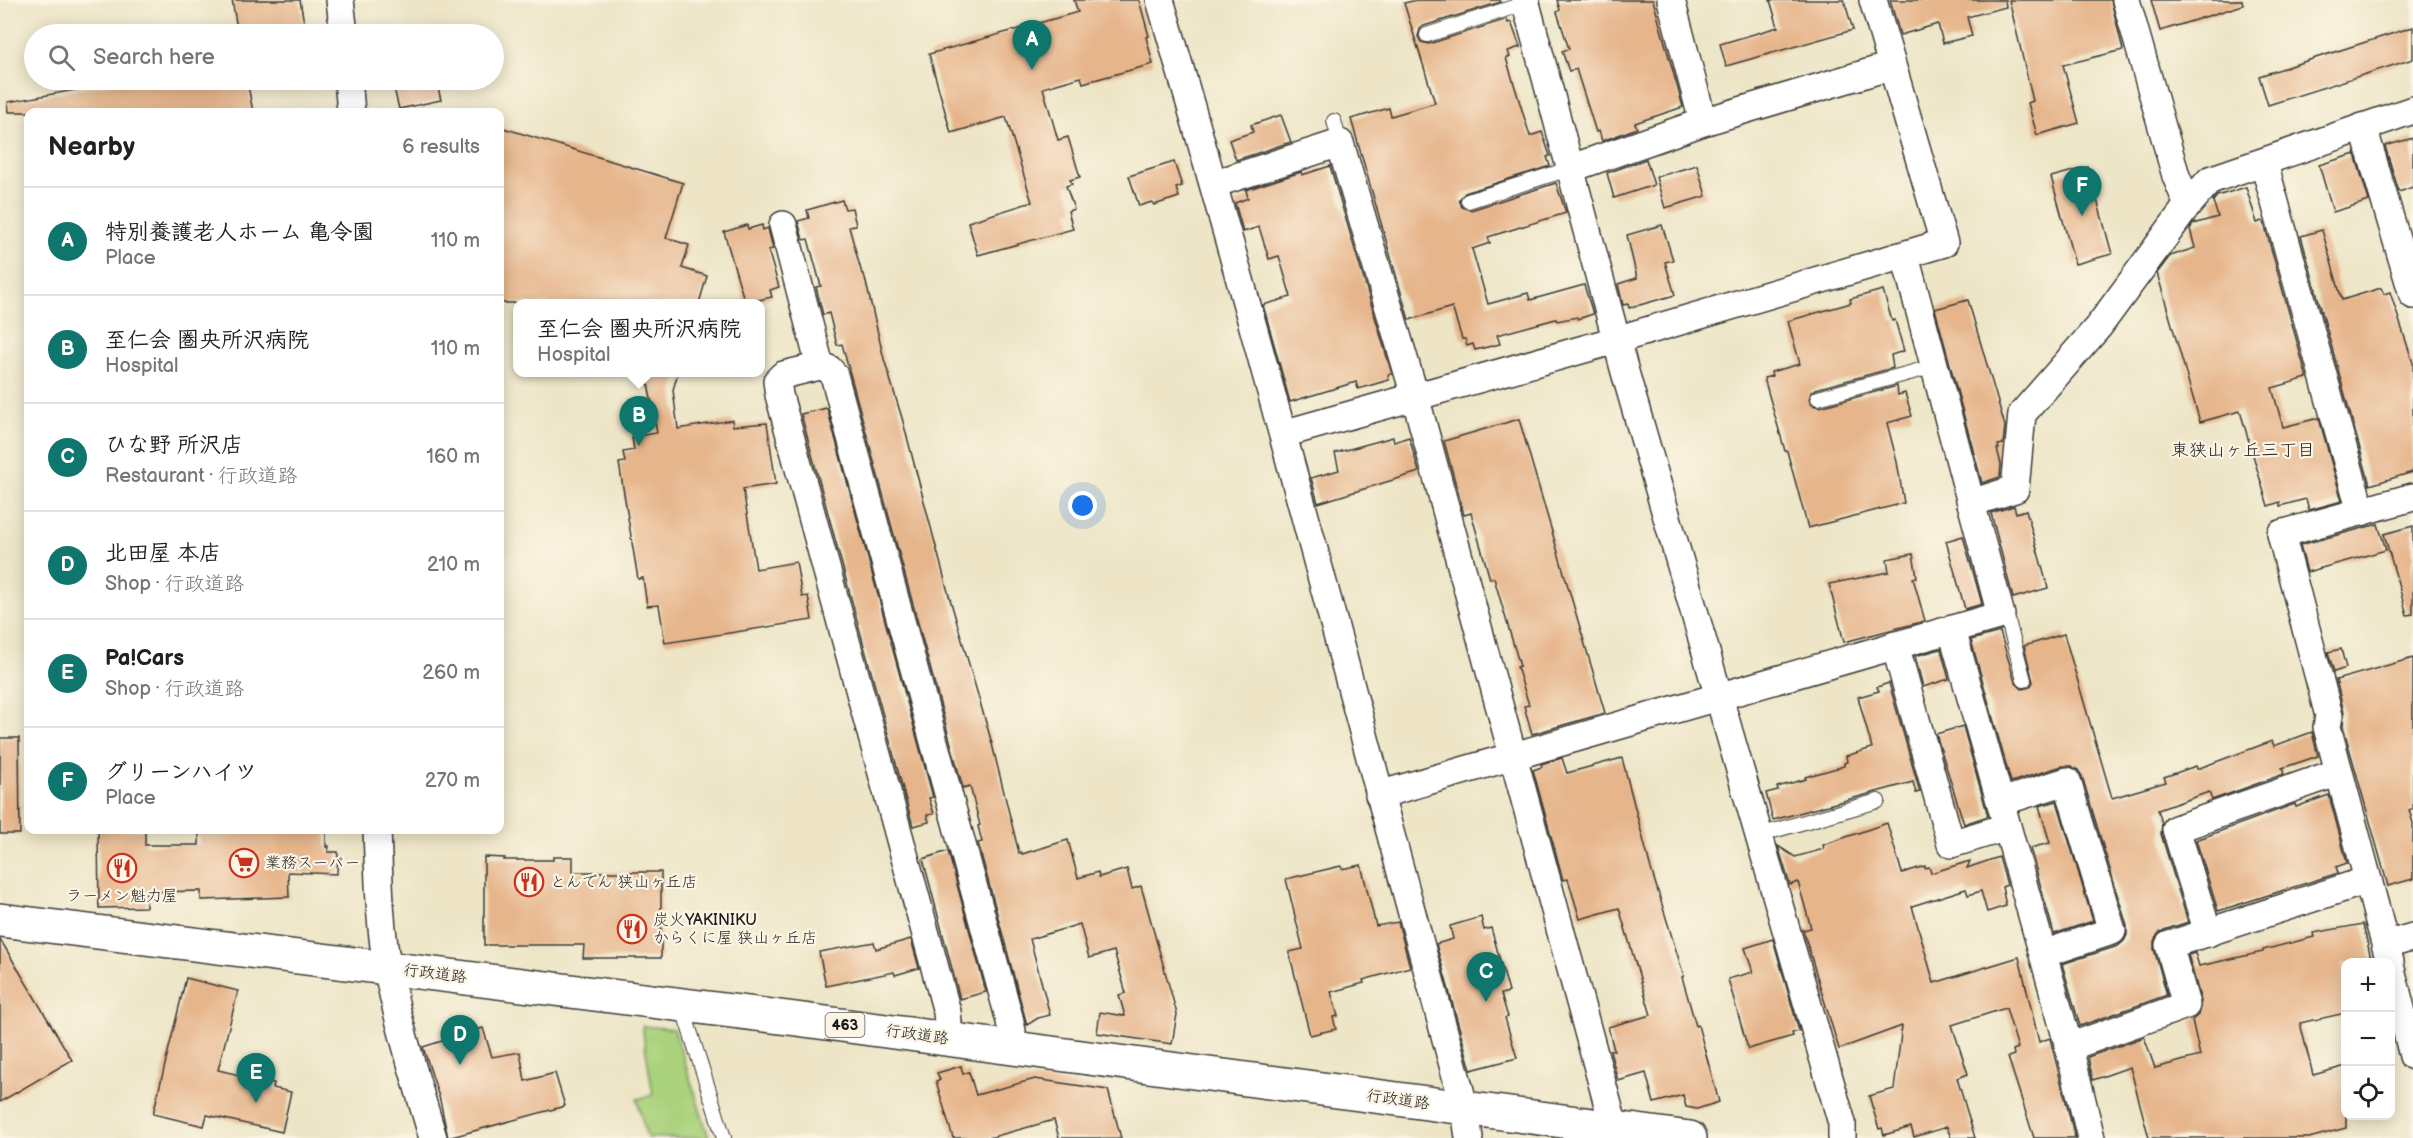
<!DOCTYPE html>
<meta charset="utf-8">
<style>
body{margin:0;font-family:"Balsamiq Sans","Klee One",sans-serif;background:#f6f6f6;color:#202124}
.controls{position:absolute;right:18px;bottom:18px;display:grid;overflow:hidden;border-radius:12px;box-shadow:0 3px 15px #0003}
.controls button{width:54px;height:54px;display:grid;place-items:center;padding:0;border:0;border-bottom:2px solid #e0e0e0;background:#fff;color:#202124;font:30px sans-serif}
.you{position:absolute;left:1083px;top:506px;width:21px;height:21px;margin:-15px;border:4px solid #fff;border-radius:50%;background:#1a73e8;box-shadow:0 0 0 9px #1a73e833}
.badge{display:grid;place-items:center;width:39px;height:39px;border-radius:50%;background:#0f766e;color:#fff;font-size:20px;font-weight:700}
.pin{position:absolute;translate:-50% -50px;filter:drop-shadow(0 2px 3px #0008)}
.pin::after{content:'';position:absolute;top:32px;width:21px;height:18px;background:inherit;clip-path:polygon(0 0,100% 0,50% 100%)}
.popup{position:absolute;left:513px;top:299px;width:252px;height:78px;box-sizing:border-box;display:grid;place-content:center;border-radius:12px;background:#fff;filter:drop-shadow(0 2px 4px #0005);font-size:20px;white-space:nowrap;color:#757577}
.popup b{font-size:22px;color:#202124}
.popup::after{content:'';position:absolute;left:50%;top:100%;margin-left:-12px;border:12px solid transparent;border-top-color:#fff}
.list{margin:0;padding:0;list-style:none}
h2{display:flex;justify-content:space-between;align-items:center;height:78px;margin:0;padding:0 24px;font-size:26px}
h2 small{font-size:20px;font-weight:400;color:#757577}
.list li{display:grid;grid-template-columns:39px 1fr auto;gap:18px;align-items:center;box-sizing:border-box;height:108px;padding:0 24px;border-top:2px solid #e0e0e0}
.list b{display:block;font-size:22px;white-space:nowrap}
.list p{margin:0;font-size:20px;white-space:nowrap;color:#757577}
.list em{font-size:20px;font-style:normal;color:#757577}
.icon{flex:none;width:33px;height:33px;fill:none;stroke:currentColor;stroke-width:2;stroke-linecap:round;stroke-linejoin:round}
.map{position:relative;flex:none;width:2413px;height:1138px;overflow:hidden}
.search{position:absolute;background:#fff;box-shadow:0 3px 15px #0003;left:24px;top:24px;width:480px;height:66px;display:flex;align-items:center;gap:15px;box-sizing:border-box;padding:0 21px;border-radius:33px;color:#757577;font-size:22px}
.panel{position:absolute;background:#fff;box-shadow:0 3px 15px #0003;left:24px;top:108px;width:480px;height:726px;border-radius:12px}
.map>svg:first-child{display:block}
.green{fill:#aad17c;stroke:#63764c;stroke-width:1.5}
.building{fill:#e6b58b}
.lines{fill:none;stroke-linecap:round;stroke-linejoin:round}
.service-casing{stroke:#3b3a36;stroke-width:16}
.minor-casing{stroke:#3b3a36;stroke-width:30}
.trunk-casing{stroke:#3b3a36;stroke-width:36}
.service{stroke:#fff;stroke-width:14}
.minor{stroke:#fff;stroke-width:27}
.trunk{stroke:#fff;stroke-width:33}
.labels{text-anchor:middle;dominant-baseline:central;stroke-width:4.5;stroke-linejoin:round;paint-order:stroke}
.shield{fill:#fcf5e5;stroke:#5f5d58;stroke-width:1.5}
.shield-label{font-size:15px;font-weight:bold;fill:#1c1c1c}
.poi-label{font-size:16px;fill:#1c1c1c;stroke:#fcf5e5;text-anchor:start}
.street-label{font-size:16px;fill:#1c1c1c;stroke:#fcf5e5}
.neighbourhood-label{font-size:18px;fill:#1c1c1c;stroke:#fcf5e5}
</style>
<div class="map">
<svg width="2413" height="1138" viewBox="0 0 2413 1138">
<rect width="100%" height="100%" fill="#fcf5e5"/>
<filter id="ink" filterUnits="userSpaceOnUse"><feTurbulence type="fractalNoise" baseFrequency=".0167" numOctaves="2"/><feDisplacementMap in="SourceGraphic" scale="12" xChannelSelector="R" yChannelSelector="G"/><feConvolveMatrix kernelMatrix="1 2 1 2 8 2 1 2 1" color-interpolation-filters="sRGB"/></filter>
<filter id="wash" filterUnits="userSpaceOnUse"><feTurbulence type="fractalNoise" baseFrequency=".008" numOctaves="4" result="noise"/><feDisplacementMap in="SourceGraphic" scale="24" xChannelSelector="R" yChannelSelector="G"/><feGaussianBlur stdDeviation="1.35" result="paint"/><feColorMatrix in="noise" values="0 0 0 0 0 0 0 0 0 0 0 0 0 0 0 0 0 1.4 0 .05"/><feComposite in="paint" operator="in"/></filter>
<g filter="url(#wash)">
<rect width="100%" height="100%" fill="#ede5c6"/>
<polygon class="green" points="642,1026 674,1029 709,1138 647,1138 637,1099 653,1095"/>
<g id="blocks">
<g class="building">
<polygon points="232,0 300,0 306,34 238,34"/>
<polygon points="1074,0 1139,0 1149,36 1146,37 1153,64 1083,83 1081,77 1043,88 1058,140 1068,137 1080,177 1070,180 1072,184 1066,186 1074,209 1068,211 1073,229 978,255 968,222 1032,202 1006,117 951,133 929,54 1078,12"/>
<polygon points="1417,0 1500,0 1501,2 1424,26 1420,29 1418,37 1421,42 1429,44 1507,19 1508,23 1511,22 1520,47 1508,51 1510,57 1506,58 1530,136 1542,132 1550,156 1547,157 1550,166 1465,193 1459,200 1462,207 1471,210 1556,183 1566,213 1488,237 1490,243 1472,249 1488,304 1528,293 1530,300 1584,285 1593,314 1578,319 1577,317 1557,321 1556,319 1497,335 1500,344 1475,350 1473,344 1467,346 1465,339 1462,339 1452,307 1409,320 1351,119 1389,108 1391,116 1435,103 1404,3"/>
<polygon points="1557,0 1653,0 1683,107 1635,123 1637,128 1602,141 1599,131 1596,132 1576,69 1569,71 1562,51 1569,49 1557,12 1560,10"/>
<polygon points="1770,0 1844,0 1853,30 1726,66 1720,44 1778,27"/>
<polygon points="1890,0 2005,0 2006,7 1967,17 1972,36 1943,43 1938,24 1900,35"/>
<polygon points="2009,0 2111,0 2123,50 2063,65 2079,123 2037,135 2028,103 2033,101"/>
<polygon points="2151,0 2242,0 2243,5 2160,31"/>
<polygon points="2413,27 2413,59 2268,105 2259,76"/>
<polygon points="131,80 247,80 253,112 9,112 8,102"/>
<polygon points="392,80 436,80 441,100 399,109"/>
<polygon points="1281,115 1291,142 1236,160 1229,140 1253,132 1251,125"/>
<polygon points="500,127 683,183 666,238 689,245 682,268 707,276 699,303 500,303"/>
<polygon points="2413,138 2413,187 2399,192 2385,146"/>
<polygon points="2355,154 2369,201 2333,212 2319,165"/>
<polygon points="1646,159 1654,185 1614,198 1607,173"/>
<polygon points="1174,162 1182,186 1176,188 1179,197 1154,205 1152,202 1139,206 1129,176"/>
<polygon points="1697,165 1706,196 1665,208 1656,177"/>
<polygon points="1330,166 1392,374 1388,375 1389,380 1358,389 1356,382 1290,402 1263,305 1291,297 1279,256 1269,259 1259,227 1243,232 1235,203 1248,198 1246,190 1301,172 1302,175"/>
<polygon points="2088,167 2112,254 2075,264 2051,177"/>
<polygon points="2246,187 2257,223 2262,221 2264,223 2307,378 2272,388 2283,427 2319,418 2342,501 2309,510 2306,499 2280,506 2280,502 2268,506 2240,411 2200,422 2157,273 2170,256 2195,248 2190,229 2193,224 2218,217 2213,201 2217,196"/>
<polygon points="842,200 845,209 852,208 856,225 849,227 862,274 864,274 884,359 902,418 948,592 991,740 1019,853 1021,852 1022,854 1068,840 1078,878 1098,872 1099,877 1127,869 1132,889 1141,886 1177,1014 1172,1044 1097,1033 1100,1012 1125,1016 1119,995 1126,993 1114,951 1089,958 1080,924 1030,939 1050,1015 1038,1018 1027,1025 978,843 982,842 978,826 980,825 970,786 963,788 842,344 837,345 829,313 823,315 816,287 821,286 808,239 803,240 798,221 809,218 807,210"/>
<polygon points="747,225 748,229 762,225 763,230 768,228 773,249 768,250 779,287 770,290 772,297 745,303 724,232"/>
<polygon points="1662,225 1673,260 1665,262 1675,295 1629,308 1628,304 1623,305 1618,284 1637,278 1627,235"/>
<polygon points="2322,230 2342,300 2381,288 2384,294 2390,292 2413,363 2413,472 2370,485 2301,236"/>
<polygon points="1883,290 1892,321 1895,320 1904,351 1891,355 1893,368 1816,389 1811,392 1809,400 1812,405 1820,407 1897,386 1898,395 1905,393 1912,416 1887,423 1897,462 1904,503 1808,528 1787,451 1785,451 1764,378 1772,376 1771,372 1800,364 1788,321 1851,303 1850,299"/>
<polygon points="1968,300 2005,426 2003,444 1998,445 1999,449 1997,449 2001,464 2000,477 1982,483 1935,309"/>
<polygon points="646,372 678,372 673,390 678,429 732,420 733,426 767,423 776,484 743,489 756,569 796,562 802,597 808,596 812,620 665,643 659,605 647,606 643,578 638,579 619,463 625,462 623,452 634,450 632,437 657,433"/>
<polygon points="827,408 933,797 929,798 934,814 927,815 929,822 913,826 801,414"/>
<polygon points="1519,419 1605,713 1532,734 1524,706 1529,705 1517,667 1520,666 1508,626 1494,578 1490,579 1471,513 1464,515 1444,441"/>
<polygon points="1393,437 1394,442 1409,437 1419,472 1318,503 1311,478 1339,470 1335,453"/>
<polygon points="2014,506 2016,513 2026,510 2048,588 2013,598 1991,513"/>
<polygon points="2378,524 2386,550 2307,572 2300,545"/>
<polygon points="2413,526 2413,614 2407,615 2384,534"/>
<polygon points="1963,536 1982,604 1965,609 1946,541"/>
<polygon points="1913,554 1917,577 1913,578 1925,621 1844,642 1829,584 1889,572 1887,559"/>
<polygon points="2000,632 2015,682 2022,689 2030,687 2033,682 2024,646 2064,634 2112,798 2166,782 2164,777 2196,766 2197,769 2272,741 2274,746 2312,732 2318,756 2282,768 2284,774 2212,800 2209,792 2158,810 2162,823 2161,834 2188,922 2164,930 2158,934 2154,941 2154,949 2167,995 2080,1026 2062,964 2118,946 2124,941 2127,935 2127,926 2082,776 2078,770 2071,766 2062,766 2011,782 1971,640"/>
<polygon points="1941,649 1949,679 1923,687 1915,656"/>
<polygon points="2341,649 2346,668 2334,672 2328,652"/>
<polygon points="2413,658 2413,809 2409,810 2413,823 2413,879 2388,886 2343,726 2344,712 2336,680"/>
<polygon points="1889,683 1920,792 1916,793 1913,782 1773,820 1766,793 1778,790 1777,787 1806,779 1805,777 1844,766 1844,763 1847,762 1846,756 1872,748 1858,697 1879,691 1877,687"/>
<polygon points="1963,726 1988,816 1964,824 1936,734"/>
<polygon points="0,738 19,738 20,834 0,834"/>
<polygon points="1562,758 1567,773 1622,758 1651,869 1684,976 1682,977 1696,1026 1698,1025 1719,1102 1697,1109 1686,1107 1683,1095 1654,1103 1646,1073 1618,1081 1610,1051 1614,1050 1608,1027 1651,1015 1619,908 1580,919 1568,879 1563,880 1533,770 1542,767 1541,764"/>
<polygon points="2329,795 2347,863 2336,867 2338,873 2218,911 2196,840 2295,804 2296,807"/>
<polygon points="2057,801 2093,921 2054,934 2030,848 2050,843 2039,806"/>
<polygon points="1887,823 1902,873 1925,866 1925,868 1929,867 1931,873 1970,861 1967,868 1999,857 2007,885 2002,887 2006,906 1987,912 1981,891 1968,895 1966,889 1912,906 1934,983 2019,957 2039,1042 2050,1038 2075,1138 2034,1138 2008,1057 2014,1055 2013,1050 2018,1048 2006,1008 1952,1025 1968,1074 1957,1078 1975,1138 1951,1138 1947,1127 1914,1137 1911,1127 1884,1135 1882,1128 1879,1129 1869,1096 1894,1089 1902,1026 1839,1049 1803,930 1811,928 1798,882 1790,885 1778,846 1795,857 1824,849 1823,845"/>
<polygon points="98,830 145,830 145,845 199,845 199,830 326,830 326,847 329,846 328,852 338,852 337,874 288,872 289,897 201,900 201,891 146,892 146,907 99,908"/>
<polygon points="948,851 986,992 960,999 923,859"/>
<polygon points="484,857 505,858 504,860 553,860 553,857 573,857 573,872 661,872 661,958 583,958 584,945 484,945"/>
<polygon points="1361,865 1376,926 1398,922 1410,967 1363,980 1364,983 1331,992 1338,1016 1333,1017 1336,1029 1310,1035 1289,952 1303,949 1286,879 1341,866 1342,869"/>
<polygon points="1481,917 1484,930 1491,928 1509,992 1501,994 1508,1017 1505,1018 1517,1058 1471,1070 1436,944 1453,939 1450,926"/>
<polygon points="2363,924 2372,963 2343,963 2346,975 2346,1013 2300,1023 2313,1075 2346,1066 2346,1128 2309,1138 2149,1138 2130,1067 2093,1080 2088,1057 2144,1037 2155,1068 2200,1056 2192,1020 2198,1015 2201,1001 2188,955 2195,953 2199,966 2263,952 2263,950 2314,937 2313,933"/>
<polygon points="0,939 72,1060 0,1102"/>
<polygon points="911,939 919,968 895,975 894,972 826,986 819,952 874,942 876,949"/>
<polygon points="1773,939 1799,1031 1792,1033 1793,1036 1748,1049 1728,979 1753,972 1745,948"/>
<polygon points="186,978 238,991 218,1070 274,1083 273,1088 291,1092 282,1132 207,1115 204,1126 153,1114"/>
<polygon points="483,1028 492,1057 520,1052 525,1081 555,1073 565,1106 448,1138 440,1100 423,1047"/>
<polygon points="961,1066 963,1074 969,1072 976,1095 1035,1079 1108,1090 1121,1138 1059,1138 1054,1120 989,1138 953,1138 936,1081 940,1080 937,1073"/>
</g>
</g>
</g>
<g filter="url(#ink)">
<use href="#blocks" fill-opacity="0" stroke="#3b3a36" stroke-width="1.5"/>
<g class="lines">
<g class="service-casing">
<g id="service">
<polyline points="1427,35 1526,3"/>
<polyline points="1334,121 1340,143"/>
<polyline points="1468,201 1572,168"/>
<polyline points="1818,398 1935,366"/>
<polyline points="2001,615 2007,617 2024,680"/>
<polyline points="1759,835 1878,801"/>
<polyline points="682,1006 724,1138"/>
</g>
</g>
<g class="minor-casing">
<g id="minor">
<polyline points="340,0 344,34"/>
<path d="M1160,0C1268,368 1364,739 1465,1109L1469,1138"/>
<polyline points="1525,0 1625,372 1842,1123 1842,1138"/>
<polyline points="1671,0 1703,122"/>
<polyline points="2126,0 2176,176 2188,205"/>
<polyline points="348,80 351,112"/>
<polyline points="2363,127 2413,295"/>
<polyline points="2264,163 2361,512"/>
<polyline points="1572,168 1703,122 1891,66"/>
<polyline points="1214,184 1340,143 1415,396 1614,1127"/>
<polyline points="783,225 820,366 829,369 834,375 1009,1017 1012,1031 1010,1049"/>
<polyline points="820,366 783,375 777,381 779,395 947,1012 948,1023 946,1039"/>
<polyline points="1283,434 1616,340 1944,243 1873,0"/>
<polyline points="1971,503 2015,489 2022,414 2099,326 2188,205 2210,180 2413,110"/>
<polyline points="1952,630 2069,1047 2091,1138"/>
<polyline points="1895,645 1951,844 2007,827"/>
<polyline points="1379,795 2001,615 1905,256"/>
<polyline points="2001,802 2067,781 2112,931 2043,954"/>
<path d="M377,830C379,877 379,924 388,971C399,1027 417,1083 433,1138"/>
<polyline points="2208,933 2176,829 2339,772"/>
<polyline points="2386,945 2413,937"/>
<polyline points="2390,962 2327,727 2329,716 2281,534 2413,497"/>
<polyline points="2390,965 2413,1056"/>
<polyline points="2069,1047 2186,1005 2169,945 2368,880"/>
</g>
</g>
<g class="trunk-casing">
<polyline id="trunk" points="0,920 796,1019 1690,1138"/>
</g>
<use href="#service" class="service"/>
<use href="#minor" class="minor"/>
<use href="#trunk" class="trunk"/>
</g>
</g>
<defs>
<g id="supermarket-ring" transform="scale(1.5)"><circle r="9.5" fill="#fcf5e5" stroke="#c8321e" stroke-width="1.5"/><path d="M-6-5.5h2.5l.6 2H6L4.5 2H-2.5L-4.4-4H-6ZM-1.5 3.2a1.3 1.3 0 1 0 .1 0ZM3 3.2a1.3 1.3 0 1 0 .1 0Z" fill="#c8321e"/></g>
<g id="restaurant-ring" transform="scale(1.5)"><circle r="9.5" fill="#fcf5e5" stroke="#c8321e" stroke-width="1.5"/><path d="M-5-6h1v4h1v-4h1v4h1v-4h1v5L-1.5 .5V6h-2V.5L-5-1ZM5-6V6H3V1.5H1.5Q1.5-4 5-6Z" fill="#c8321e"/></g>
</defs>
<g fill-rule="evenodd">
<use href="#supermarket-ring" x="244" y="863"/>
<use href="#restaurant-ring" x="122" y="868"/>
<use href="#restaurant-ring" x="529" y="882"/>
<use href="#restaurant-ring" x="632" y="929"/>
</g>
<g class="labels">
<rect class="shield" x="825.5" y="1013" width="39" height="24" rx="4.5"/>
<g class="shield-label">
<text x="845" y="1025">463</text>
</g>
<g class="poi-label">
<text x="265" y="863">業務スーパー</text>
<text x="550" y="882">とんでん 狭山ヶ丘店</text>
<text x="122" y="896" text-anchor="middle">ラーメン魁力屋</text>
<text x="653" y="920">炭火YAKINIKU<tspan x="653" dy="18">からくに屋 狭山ヶ丘店</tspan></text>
</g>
<g class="street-label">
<text transform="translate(435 974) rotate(7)">行政道路</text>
<text transform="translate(917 1035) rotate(8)">行政道路</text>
<text transform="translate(1398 1100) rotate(8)">行政道路</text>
</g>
<g class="neighbourhood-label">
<text x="2243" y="450">東狭山ヶ丘三丁目</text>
</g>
</g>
</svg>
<div class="controls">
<button>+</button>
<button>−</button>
<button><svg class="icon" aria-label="locate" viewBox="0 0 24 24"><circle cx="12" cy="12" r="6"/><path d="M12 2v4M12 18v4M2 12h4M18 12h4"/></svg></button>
</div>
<div class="you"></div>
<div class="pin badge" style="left:1032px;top:70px">A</div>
<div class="pin badge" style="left:639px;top:446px">B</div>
<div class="popup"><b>至仁会 圏央所沢病院</b>Hospital</div>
<div class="pin badge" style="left:1486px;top:1002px">C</div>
<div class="pin badge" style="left:460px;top:1065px">D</div>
<div class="pin badge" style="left:256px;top:1103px">E</div>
<div class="pin badge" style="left:2082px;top:216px">F</div>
<div class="search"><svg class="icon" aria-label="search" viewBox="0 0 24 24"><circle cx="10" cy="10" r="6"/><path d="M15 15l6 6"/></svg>Search here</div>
<section class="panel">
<h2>Nearby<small>6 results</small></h2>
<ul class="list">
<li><span class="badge">A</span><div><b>特別養護老人ホーム 亀令園</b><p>Place</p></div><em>110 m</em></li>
<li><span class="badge">B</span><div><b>至仁会 圏央所沢病院</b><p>Hospital</p></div><em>110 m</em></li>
<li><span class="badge">C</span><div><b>ひな野 所沢店</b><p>Restaurant · 行政道路</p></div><em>160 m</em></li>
<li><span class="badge">D</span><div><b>北田屋 本店</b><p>Shop · 行政道路</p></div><em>210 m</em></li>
<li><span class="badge">E</span><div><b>Pa!Cars</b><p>Shop · 行政道路</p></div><em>260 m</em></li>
<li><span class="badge">F</span><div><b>グリーンハイツ</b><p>Place</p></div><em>270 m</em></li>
</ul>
</section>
</div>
